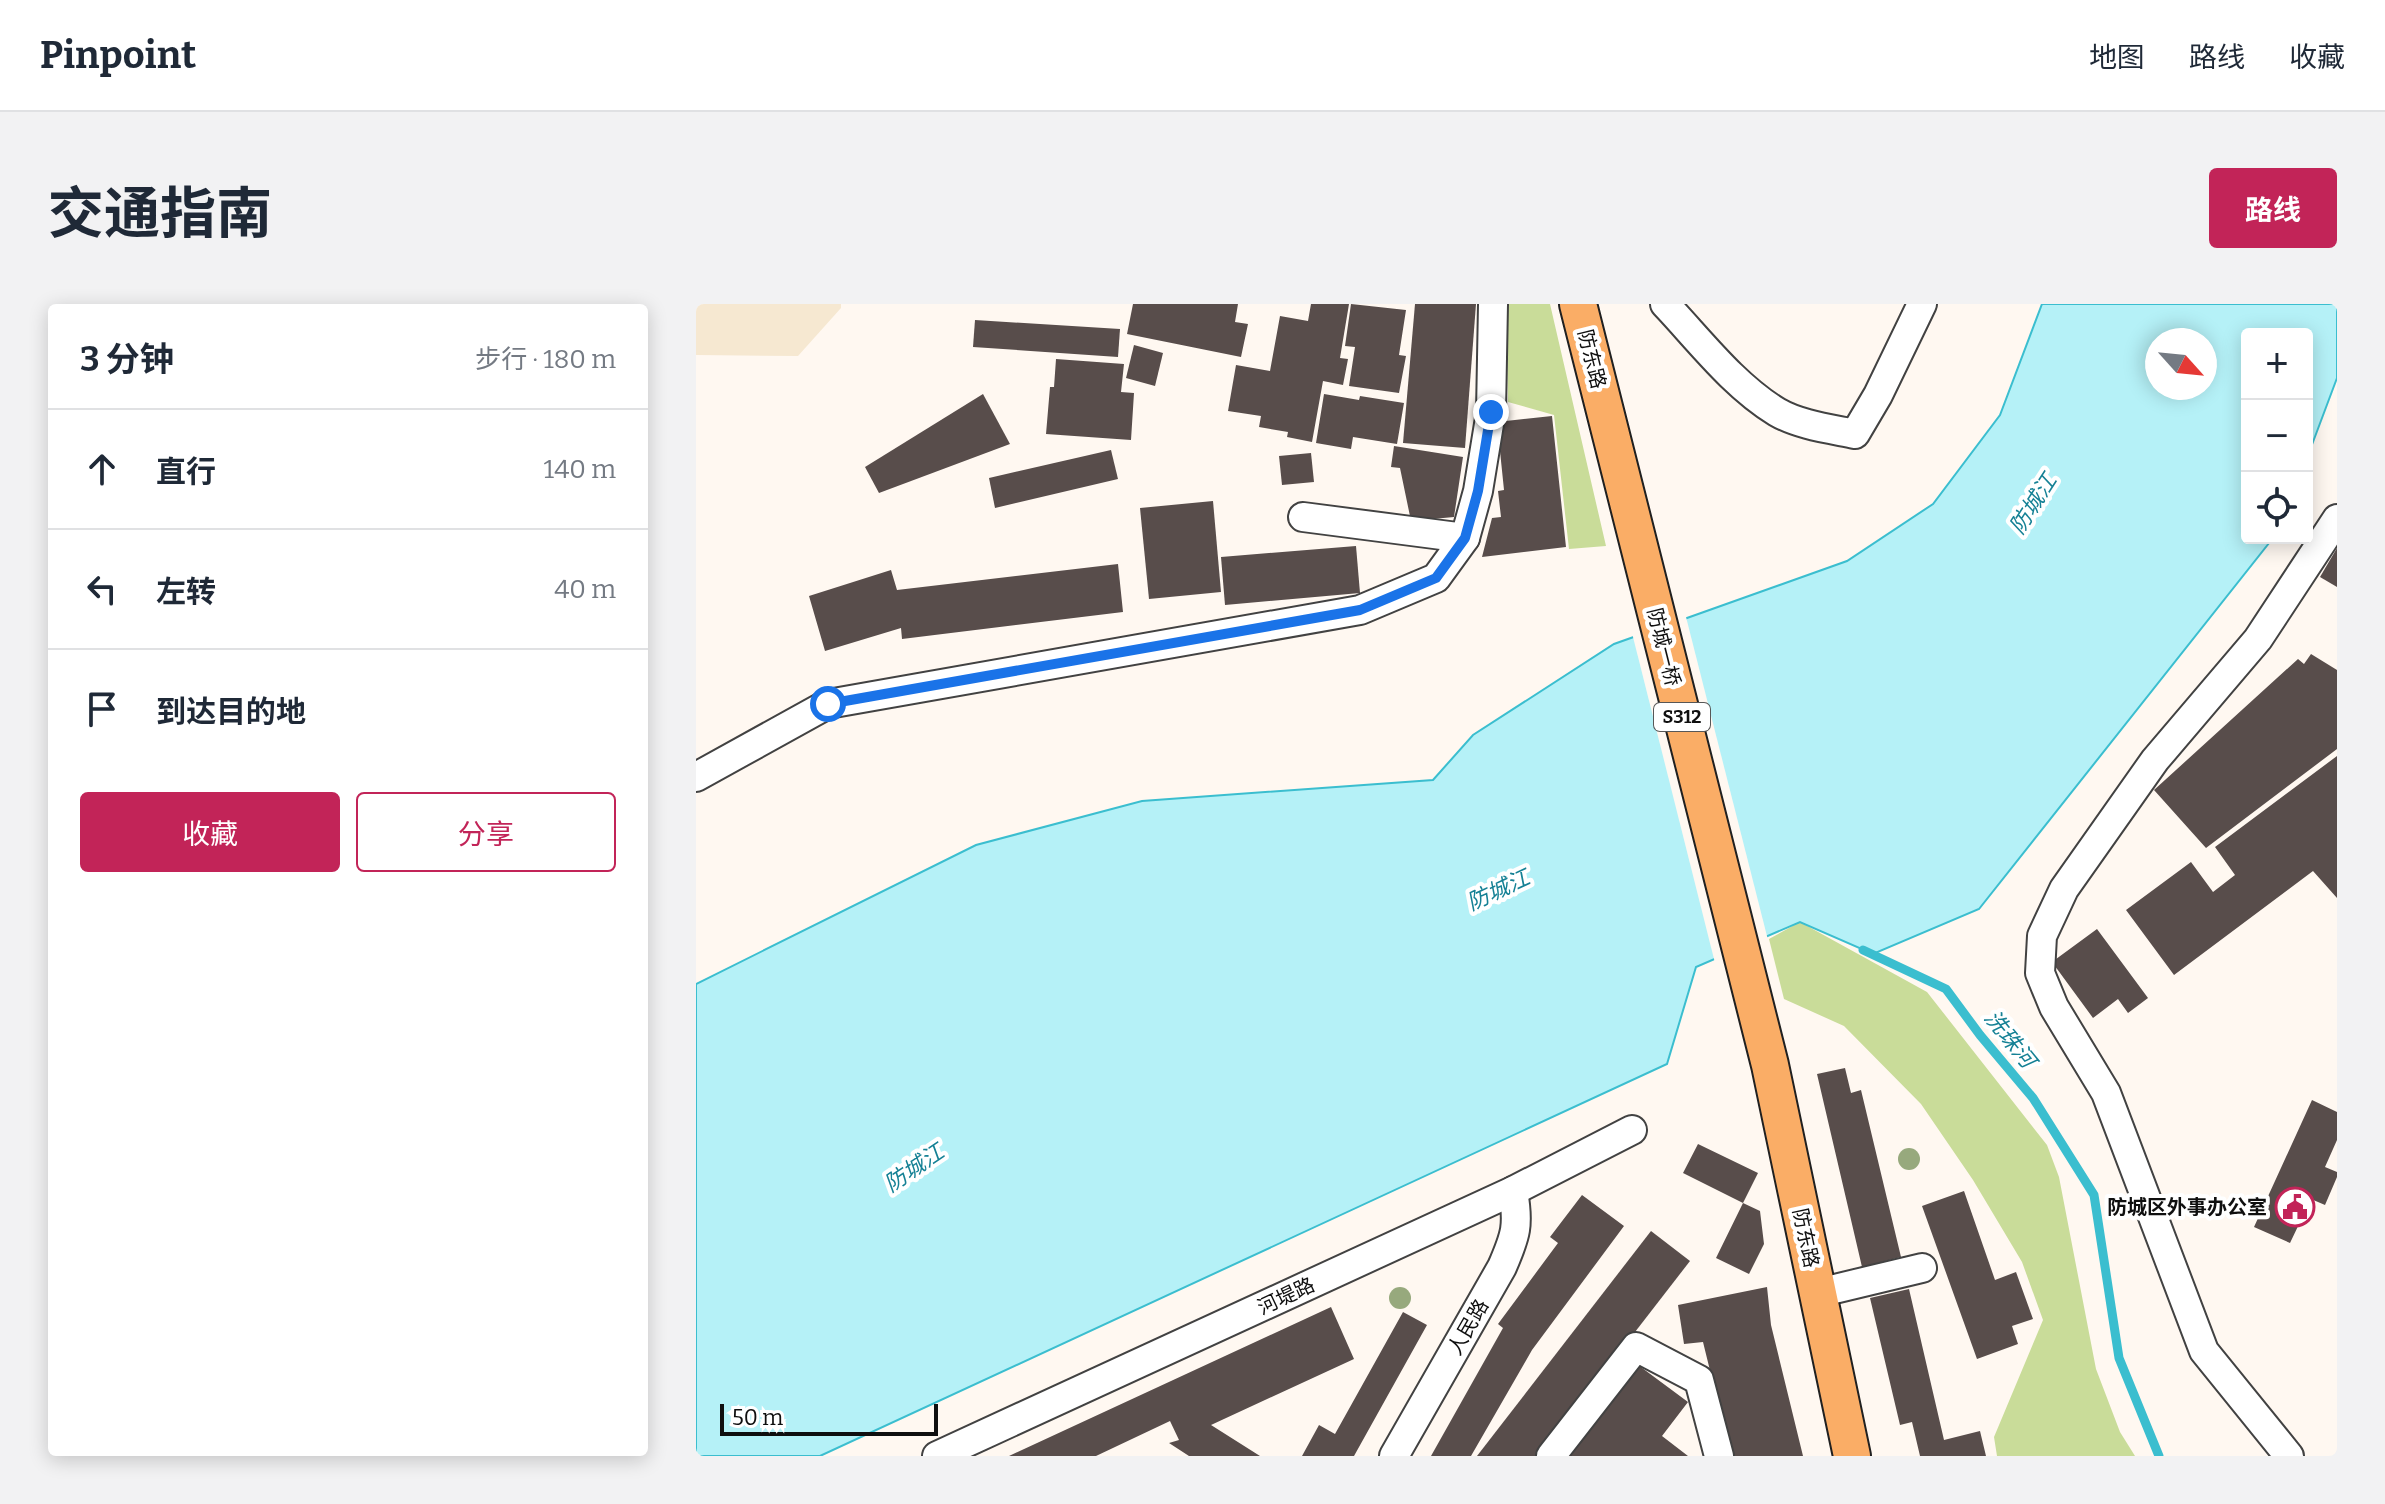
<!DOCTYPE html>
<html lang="zh">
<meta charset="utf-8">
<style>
body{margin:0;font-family:Bitter,"Noto Sans SC",serif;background:#f2f2f3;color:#1f2937}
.controls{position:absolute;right:24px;top:24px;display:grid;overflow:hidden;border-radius:8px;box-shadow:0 4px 20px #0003}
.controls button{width:72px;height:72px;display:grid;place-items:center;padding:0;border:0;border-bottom:2px solid #e0e1e3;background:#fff;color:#1f2937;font:40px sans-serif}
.compass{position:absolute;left:1449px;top:24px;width:72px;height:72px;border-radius:50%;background:#fff;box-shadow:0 4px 20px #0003;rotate:117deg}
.scale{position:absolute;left:24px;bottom:20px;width:218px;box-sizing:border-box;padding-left:8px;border:4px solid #0f0f0f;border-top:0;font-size:22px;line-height:28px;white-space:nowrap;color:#0f0f0f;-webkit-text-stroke:6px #fff;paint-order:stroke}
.stop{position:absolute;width:24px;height:24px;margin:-18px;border:6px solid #1a73e8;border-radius:50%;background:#fff}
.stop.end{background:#1a73e8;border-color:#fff;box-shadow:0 2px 8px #0008}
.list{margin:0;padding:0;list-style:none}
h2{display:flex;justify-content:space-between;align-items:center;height:104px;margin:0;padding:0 32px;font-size:34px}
h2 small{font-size:26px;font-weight:400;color:#747a83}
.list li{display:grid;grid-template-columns:52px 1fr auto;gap:24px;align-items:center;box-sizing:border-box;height:120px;padding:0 32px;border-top:2px solid #e0e1e3}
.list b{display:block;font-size:30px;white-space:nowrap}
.list em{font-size:26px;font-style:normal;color:#747a83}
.actions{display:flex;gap:16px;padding:24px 32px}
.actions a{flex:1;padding:18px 0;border:2px solid #c22458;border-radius:8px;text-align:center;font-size:28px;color:#c22458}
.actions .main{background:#c22458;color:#fff}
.icon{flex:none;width:44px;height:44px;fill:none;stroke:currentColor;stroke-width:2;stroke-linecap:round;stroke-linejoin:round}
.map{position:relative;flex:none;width:1641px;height:1152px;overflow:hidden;border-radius:8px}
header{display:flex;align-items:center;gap:48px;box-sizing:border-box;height:112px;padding:0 40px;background:#fff;border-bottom:2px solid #e0e1e3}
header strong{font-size:38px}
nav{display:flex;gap:44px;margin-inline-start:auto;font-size:28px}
.intro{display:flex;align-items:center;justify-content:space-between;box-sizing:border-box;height:192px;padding:0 48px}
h1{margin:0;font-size:56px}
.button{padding:20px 36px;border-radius:8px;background:#c22458;color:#fff;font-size:28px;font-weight:700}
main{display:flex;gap:48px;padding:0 48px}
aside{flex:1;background:#fff;border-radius:8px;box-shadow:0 4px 20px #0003}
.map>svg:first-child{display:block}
.farmland{fill:#f6e8d1}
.forest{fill:#c9dc99}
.water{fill:#b5f1f7;stroke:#3bbecf;stroke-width:2;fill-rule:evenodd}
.pier{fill:#fff8f1}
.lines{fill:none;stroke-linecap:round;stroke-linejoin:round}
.stream{stroke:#3bbecf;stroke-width:9}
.building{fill:#584d4b}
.minor-casing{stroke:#424242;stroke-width:32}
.major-casing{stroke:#202020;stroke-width:40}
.minor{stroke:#fff;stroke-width:28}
.major{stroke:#faad66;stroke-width:36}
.tree{fill:#97a97d}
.route{stroke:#1a73e8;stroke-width:10}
.labels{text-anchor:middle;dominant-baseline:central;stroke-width:8;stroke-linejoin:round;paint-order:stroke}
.shield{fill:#fff;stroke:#575757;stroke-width:2}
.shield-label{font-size:18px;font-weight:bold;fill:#0f0f0f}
.street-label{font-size:20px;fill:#0f0f0f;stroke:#fff}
.poi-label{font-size:20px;font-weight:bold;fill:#0f0f0f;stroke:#fff;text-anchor:end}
.water-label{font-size:22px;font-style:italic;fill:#158195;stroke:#fff}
</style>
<header>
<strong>Pinpoint</strong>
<nav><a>地图</a><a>路线</a><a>收藏</a></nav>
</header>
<div class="intro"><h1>交通指南</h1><a class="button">路线</a></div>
<main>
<aside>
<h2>3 分钟<small>步行 · 180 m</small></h2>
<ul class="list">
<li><svg class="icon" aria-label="ahead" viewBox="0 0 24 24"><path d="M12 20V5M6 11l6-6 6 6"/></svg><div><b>直行</b></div><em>140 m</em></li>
<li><svg class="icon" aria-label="left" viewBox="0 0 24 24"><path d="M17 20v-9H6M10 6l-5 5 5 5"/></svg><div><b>左转</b></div><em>40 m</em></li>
<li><svg class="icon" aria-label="arrive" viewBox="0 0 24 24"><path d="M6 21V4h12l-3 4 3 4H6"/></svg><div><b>到达目的地</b></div></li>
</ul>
<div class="actions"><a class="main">收藏</a><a>分享</a></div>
</aside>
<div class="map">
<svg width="1641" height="1152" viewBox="0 0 1641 1152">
<rect width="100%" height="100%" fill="#fff8f1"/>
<polygon class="farmland" points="0,0 145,0 145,4 102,52 0,51"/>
<g class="forest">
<polygon points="810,0 854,0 910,242 873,245 858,111 812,98"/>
<polygon points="1104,618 1231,688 1351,841 1363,873 1400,1065 1424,1128 1439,1152 1301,1152 1298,1133 1347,1016 1326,958 1277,876 1225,800 1148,722 1088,695 1073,635"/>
</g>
<path class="water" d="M1346,0H1641V74L1611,154V30H1551V234H1577L1283,605L1177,650L1104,618L1000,663L971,760L124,1152H0V680L280,541L446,497L737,476L777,431L918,340L1151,257L1237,200L1304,111ZM1461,36H1509V84H1461Z"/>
<polygon class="pier" points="989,309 1072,636 1019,659 936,329"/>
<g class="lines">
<polyline class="stream" points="1167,646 1250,685 1284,731 1337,794 1398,891 1423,1054 1463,1152"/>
</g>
<g class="building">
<polygon points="437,0 542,0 539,18 552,20 545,53 431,30"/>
<polygon points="615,0 653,0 644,54 652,55 647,81 627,77 616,138 591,133 592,128 563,123 565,112 532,107 540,61 574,67 584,12 612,17"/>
<polygon points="655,0 710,6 703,51 710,52 703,89 653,82 659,43 649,42"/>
<polygon points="719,0 780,0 769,144 707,139"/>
<polygon points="279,16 424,25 422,53 277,43"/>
<polygon points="438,41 467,49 459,82 430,74"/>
<polygon points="360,55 428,60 425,88 438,89 435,136 350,130 354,83 358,83"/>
<polygon points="287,90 314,140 183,189 169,163"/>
<polygon points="628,90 663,96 664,92 708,99 701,140 657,133 655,145 620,139"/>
<polygon points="856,112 870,243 786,253 796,214 805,213 802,187 808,186 801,118"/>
<polygon points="698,142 767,153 758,213 715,217 704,164 695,163"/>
<polygon points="415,146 422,175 299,204 293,174"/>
<polygon points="615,149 618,178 586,181 583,152"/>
<polygon points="517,197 525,288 453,295 444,204"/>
<polygon points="660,242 664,289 529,301 525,253"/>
<polygon points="1641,244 1641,283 1624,273"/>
<polygon points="422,260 427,308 206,335 205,324 129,347 113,292 195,266 201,286"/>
<polygon points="1615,350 1641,366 1641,445 1510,544 1458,486 1602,355 1608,360"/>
<polygon points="1641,452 1641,594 1617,567 1478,671 1430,606 1495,558 1517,588 1539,571 1519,543"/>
<polygon points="1401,625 1452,694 1432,709 1422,695 1397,714 1356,658"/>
<polygon points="1149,764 1155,789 1165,786 1205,953 1166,963 1121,770"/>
<polygon points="1616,796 1641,808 1641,836 1629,863 1641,868 1641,873 1629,901 1615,895 1594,939 1558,923"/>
<polygon points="1002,840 1062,869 1047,899 1064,907 1068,940 1053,970 1020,954 1047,899 987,869"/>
<polygon points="1268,887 1299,976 1320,968 1337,1015 1316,1022 1322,1040 1281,1055 1226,902"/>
<polygon points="886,891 928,922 836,1046 775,1152 735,1152 807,1024 802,1020 862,939 854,933"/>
<polygon points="955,927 994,957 843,1152 781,1152"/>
<polygon points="1071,983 1075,1021 1107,1152 1035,1152 1007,1038 988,1040 982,1001"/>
<polygon points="1213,985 1248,1136 1284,1127 1290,1152 1224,1152 1216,1118 1204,1121 1174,994"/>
<polygon points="635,1003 658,1055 515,1121 564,1152 493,1152 473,1139 483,1136 474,1117 400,1152 313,1152"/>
<polygon points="707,1008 731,1021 658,1152 606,1152 623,1121 639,1130"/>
<polygon points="938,1058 992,1098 966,1132 992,1152 868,1152"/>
</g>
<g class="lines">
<g class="minor-casing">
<g id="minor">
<path d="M969,0C1004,37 1037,81 1081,108C1103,121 1135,125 1159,130L1182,91L1226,0"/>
<polyline points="607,213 769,234"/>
<polyline points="0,473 132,400 664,306 740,274 769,234 782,187 795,108 797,0"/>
<polyline points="1122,989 1226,964"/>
<polyline points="241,1152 817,887 936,826"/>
<path d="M698,1152L806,963C820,931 823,921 817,887"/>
<polyline points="855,1152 940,1043 1003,1076 1023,1152"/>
<polyline points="1593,1152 1508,1047 1410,789 1358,703 1344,669 1346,632 1368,585 1459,456 1562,335 1641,215"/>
</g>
</g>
<g class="major-casing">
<polyline id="major" points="882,0 1074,761 1156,1152"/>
</g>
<use href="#minor" class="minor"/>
<use href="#major" class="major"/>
</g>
<g class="tree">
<circle cx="1213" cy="855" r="11"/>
<circle cx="704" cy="994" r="11"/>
</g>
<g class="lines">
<polyline class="route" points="132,400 664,306 740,274 769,234 782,187 795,108"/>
</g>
<defs>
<g id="civic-ring" transform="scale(2)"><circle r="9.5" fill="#fff" stroke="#c22458" stroke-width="1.5"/><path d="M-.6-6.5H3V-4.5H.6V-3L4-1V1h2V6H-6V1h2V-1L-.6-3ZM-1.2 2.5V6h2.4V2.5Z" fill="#c22458"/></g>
</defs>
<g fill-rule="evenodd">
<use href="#civic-ring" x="1599" y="903"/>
</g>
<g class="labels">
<rect class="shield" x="958" y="399" width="56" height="28" rx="6"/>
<g class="shield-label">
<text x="986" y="413">S312</text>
</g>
<g class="street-label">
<text transform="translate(896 55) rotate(76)">防东路</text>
<text transform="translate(968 343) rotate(76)">防城一桥</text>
<text transform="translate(1110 934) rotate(78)">防东路</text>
<text transform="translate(590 992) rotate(-25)">河堤路</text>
<text transform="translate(772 1023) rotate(-60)">人民路</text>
</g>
<g class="poi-label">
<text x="1571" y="903">防城区外事办公室</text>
</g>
<g class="water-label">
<text transform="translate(1337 200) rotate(-57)">防城江</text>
<text transform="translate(802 586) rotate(-25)">防城江</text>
<text transform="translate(1314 735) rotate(51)">洗珠河</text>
<text transform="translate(218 864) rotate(-34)">防城江</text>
</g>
</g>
</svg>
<div class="controls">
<button>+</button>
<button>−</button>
<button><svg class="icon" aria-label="locate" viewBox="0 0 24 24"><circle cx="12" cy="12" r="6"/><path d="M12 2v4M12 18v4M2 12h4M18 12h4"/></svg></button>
</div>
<svg class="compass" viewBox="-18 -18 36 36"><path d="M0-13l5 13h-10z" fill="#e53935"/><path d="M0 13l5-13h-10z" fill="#747a83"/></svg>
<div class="scale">50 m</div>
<div class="stop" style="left:132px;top:400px"></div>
<div class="stop end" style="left:795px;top:108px"></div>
</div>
</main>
